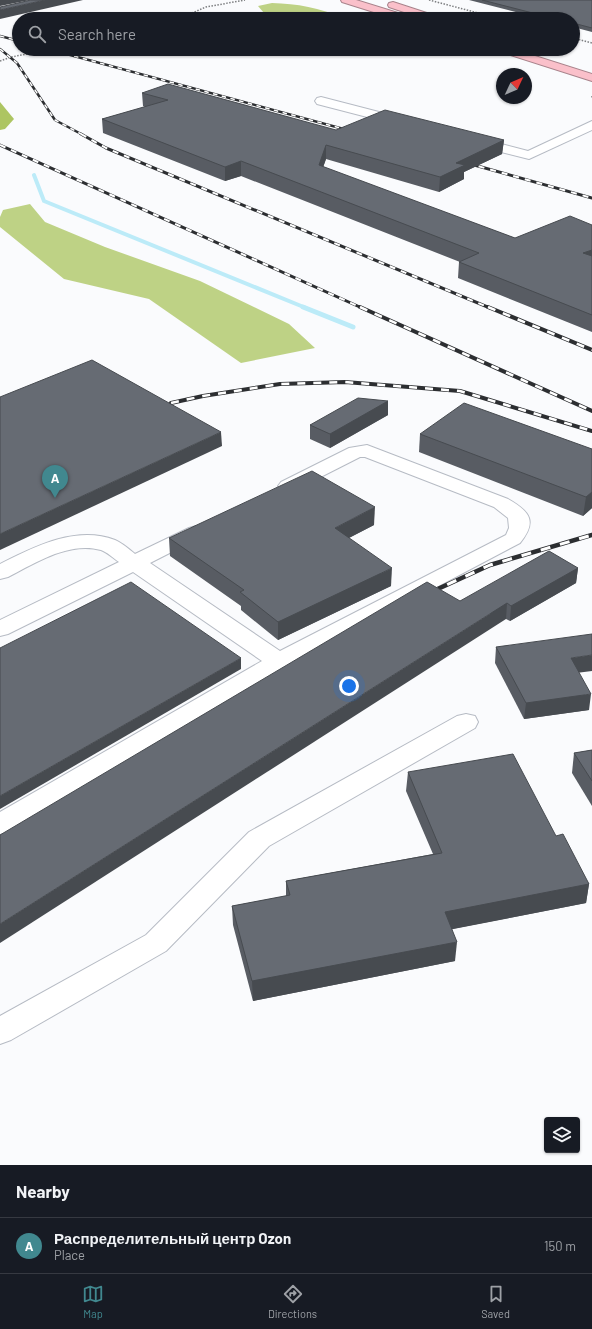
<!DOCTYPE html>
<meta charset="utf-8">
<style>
body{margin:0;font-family:Barlow,sans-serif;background:#20242c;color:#f1f3f6}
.controls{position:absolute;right:12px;bottom:12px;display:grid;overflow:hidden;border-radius:4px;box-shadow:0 1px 3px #0004}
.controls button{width:36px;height:36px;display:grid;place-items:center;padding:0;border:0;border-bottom:1px solid #363941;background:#171b24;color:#f1f3f6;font:20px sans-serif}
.compass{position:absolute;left:496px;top:68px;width:36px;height:36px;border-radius:50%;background:#171b24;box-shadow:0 1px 3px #0004;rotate:46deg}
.you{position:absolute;left:349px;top:686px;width:14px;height:14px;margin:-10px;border:3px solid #fff;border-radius:50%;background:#1a73e8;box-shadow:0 0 0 6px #1a73e833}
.badge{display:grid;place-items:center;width:26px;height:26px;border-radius:50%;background:#41888f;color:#fff;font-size:13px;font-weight:700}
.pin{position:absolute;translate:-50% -33px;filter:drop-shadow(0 1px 2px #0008)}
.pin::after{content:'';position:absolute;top:21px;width:14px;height:12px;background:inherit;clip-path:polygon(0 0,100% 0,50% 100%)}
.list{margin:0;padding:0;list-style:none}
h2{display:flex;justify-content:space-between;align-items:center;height:52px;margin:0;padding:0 16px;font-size:17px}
h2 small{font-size:13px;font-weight:400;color:#9ea1a6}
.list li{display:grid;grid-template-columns:26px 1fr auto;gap:12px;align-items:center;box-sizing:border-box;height:56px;padding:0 16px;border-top:1px solid #363941}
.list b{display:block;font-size:15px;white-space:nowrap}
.list p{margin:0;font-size:13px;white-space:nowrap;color:#9ea1a6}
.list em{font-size:13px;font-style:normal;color:#9ea1a6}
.icon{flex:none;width:22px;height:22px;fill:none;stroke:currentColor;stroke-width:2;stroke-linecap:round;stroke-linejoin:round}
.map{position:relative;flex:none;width:592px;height:1165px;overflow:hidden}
.search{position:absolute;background:#171b24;box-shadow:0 1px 3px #0004;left:12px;right:12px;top:12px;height:44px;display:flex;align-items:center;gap:10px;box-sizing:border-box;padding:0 14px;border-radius:22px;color:#9ea1a6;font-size:15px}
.sheet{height:108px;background:#171b24}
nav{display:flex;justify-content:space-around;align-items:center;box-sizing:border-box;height:56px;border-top:1px solid #363941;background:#171b24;font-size:11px;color:#9ea1a6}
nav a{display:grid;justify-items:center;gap:2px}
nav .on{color:#41888f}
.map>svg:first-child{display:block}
.green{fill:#bed285}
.forest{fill:#adc562}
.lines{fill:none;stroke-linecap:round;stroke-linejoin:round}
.stream-far1{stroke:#bcebf8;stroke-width:4}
.stream{stroke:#bcebf8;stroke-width:5}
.minor-casing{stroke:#b6bbc4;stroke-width:2}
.highway-casing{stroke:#a8838b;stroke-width:2}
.path{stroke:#7d7f81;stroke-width:1.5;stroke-dasharray:1.5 1.5;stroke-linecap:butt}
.minor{fill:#fff;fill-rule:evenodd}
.highway{fill:#fac0ca;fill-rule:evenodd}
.rail-far3-casing{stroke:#2c2e31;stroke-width:2.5}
.rail-far2-casing{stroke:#2c2e31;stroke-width:3}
.rail-far1-casing{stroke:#2c2e31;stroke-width:4}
.rail-casing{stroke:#2c2e31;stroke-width:4.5}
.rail-far3{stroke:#fff;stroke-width:1.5;stroke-dasharray:4.5;stroke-linecap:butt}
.rail-far2{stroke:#fff;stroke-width:2;stroke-dasharray:6;stroke-linecap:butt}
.rail-far1{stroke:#fff;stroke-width:2.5;stroke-dasharray:8;stroke-linecap:butt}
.rail{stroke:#fff;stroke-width:3;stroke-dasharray:10;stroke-linecap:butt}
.wall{fill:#585c63}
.shaded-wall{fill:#474b50}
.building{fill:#666b73;stroke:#474b50}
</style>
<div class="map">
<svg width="592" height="1165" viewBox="0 0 592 1165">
<rect width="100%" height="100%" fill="#fafbfd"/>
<g class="green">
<path d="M272,3C297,4 320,7 343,19H275L264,13L258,6Z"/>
<polygon points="30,204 45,222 105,247 200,281 289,324 315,348 241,363 149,299 64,279 0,227 0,217 3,210"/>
</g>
<polygon class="forest" points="0,102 14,119 5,129 0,130"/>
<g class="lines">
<polyline class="stream-far1" points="34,175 44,201 306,308"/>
<polyline class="stream" points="303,307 353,327"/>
<g class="minor-casing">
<g id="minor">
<polygon points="321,97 406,119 408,122 406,125 402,126 317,104 315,101 317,98"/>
<polygon points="592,121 592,130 529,159 469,144 468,141 469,138 474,137 528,151"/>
<path d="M367,445L508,499C531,512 537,522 520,543L287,666L10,831L0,834V812L262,661L133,572L8,634L0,636V620L119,562C113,558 107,552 101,550C69,541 35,563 8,577L0,579V564C34,547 76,525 115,540C122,543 129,549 135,554L189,528L196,526L203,528L206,532L203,536L150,563L280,651L506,535L509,528L508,518L494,507L365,457H360L295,490L288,492L281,490L278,486L281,482L349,448Z"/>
<polygon points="466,714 475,716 478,722 475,728 269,846 166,951 11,1040 0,1044 0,1016 146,935 249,832 457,716"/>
</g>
</g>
<g class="highway-casing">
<g id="highway">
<polygon points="341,0 356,0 411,17 412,19 396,19 342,2"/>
<polygon points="393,2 439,17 440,19 425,19 389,7 388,5 389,3"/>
<polygon points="496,49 513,49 592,74 592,81 498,51"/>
</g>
</g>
<g class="path">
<polyline points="429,0 501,19"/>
<polyline points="178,19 206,7 245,0"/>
<polyline points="573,38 592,43"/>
<polyline points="0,61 11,57 54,49"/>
<polyline points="592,96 592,98"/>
</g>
<use href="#minor" class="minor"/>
<use href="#highway" class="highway"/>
<g class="rail-far3-casing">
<g id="rail-far3">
<polyline points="0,36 19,41"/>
<polyline points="0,49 17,63 55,120 83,135"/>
<polyline points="48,49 351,131"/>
</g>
</g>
<g class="rail-far2-casing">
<g id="rail-far2">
<polyline points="81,134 106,148 490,308"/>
<polyline points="0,145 362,308"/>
<polyline points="467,163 592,198"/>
</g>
</g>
<g class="rail-far1-casing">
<g id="rail-far1">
<polyline points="360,307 592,411"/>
<polyline points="488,307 592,350"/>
<polyline points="171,403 203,396 280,384 345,382 460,391 592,431"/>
</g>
</g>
<g class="rail-casing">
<polyline id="rail" points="429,593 490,565 592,535"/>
</g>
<use href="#rail-far3" class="rail-far3"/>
<use href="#rail-far2" class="rail-far2"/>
<use href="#rail-far1" class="rail-far1"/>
<use href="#rail" class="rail"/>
</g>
<g class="wall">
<polygon points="469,0 592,0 592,32 573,27 573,19 543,19"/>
<polygon points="142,93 336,130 504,140 502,154 464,172 464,179 439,192 326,159 323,167 515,238 592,225 592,332 458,278 459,262 460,262 241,176 225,181 103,133 102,119 145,107 143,106"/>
<polygon points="388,401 388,415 330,448 310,439 310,425"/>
<polygon points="420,434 592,449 592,508 583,516 419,452"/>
<polygon points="374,525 349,538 391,586 278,640 241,610 241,606 170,556 169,538"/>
<polygon points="578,568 576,583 510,621 506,619 460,601"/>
<polygon points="496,647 579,673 589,710 524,719 495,663"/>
<polygon points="592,750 592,806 572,773 574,753"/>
<polygon points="408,772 556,836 589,884 586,903 452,929 455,961 253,1001 233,925 232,906 286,896 286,881 433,854 406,791"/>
</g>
<g class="shaded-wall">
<polygon points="0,0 30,0 0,6"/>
<polygon points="45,0 83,0 0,19 0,10"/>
<polygon points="504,140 502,154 464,172 464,179 439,192 440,177 456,163"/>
<polygon points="326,145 326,159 319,179 319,165"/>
<polygon points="241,161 241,176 225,181 225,167"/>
<polygon points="592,250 592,264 583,253"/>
<polygon points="388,401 388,415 330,448 330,434"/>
<polygon points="221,432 222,446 0,550 0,534"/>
<polygon points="592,492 592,508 583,516 586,497"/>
<polygon points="375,507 374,525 335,545 335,528"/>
<polygon points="392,568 391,586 278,640 278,622"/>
<polygon points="578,568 576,583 510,621 511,606"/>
<polygon points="507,603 506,619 0,943 0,924"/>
<polygon points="592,655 592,671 568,674 571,658"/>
<polygon points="241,658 241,669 0,809 0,796"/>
<polygon points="591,694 589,710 524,719 526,703"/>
<polygon points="589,884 586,903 443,931 445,912"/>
<polygon points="457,942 455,961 253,1001 252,981"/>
</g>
<g class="building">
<polygon points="31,0 45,0 0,10 0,7"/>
<polygon points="482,0 592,0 592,28 573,23 573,19 556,19"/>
<polygon points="168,84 336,130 385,110 504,140 456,163 465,165 440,177 326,145 319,165 515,238 570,216 592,225 592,250 583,253 592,256 592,315 459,262 479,253 241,161 225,167 102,119 168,100 142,93"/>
<polygon points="92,360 221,432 0,534 0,397"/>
<polygon points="358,398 388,401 330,434 310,425"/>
<polygon points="464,403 592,449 592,492 586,497 420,434"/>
<polygon points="312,471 375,507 335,528 392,568 278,622 240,592 244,590 169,538"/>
<polygon points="549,551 578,568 511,606 507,603 0,924 0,835 427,582 460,601"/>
<polygon points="131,582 241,658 0,796 0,648"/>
<polygon points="592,634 592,655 571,658 591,694 526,703 496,647"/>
<polygon points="592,750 592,781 574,753"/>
<polygon points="513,754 556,836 563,834 589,884 445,912 457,942 252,981 232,906 290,895 286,881 442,853 408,772"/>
</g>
</svg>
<div class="controls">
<button><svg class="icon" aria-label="layers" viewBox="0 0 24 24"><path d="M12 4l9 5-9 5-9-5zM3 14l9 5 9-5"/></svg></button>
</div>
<svg class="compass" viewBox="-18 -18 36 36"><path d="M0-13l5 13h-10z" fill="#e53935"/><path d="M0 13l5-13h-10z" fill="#9ea1a6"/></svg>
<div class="you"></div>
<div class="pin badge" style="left:55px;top:498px">A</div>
<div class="search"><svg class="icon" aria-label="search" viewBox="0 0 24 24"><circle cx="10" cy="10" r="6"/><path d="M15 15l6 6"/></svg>Search here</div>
</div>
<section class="sheet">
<h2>Nearby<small></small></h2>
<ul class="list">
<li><span class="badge">A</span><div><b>Распределительный центр Ozon</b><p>Place</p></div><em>150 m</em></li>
</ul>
</section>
<nav>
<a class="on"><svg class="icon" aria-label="map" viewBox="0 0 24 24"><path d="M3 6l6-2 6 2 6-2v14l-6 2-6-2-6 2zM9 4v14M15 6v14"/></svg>Map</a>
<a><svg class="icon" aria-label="directions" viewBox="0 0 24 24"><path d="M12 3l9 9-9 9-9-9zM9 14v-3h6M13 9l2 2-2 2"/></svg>Directions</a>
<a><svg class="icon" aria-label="saved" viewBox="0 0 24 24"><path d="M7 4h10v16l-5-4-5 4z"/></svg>Saved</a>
</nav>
